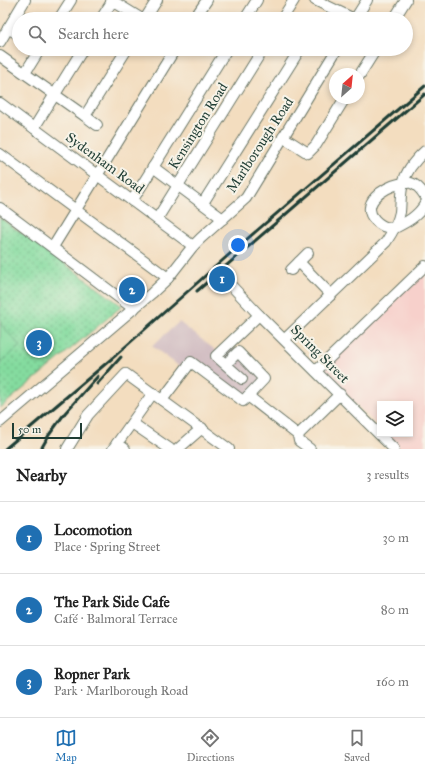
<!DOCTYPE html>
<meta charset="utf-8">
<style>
body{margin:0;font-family:"IM FELL Great Primer",serif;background:#f6f6f6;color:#222}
.controls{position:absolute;right:12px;bottom:12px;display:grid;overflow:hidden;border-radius:0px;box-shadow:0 2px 6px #0003}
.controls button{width:36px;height:36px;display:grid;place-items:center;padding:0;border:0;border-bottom:1px solid #e0e0e0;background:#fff;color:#222;font:20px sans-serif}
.compass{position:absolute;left:329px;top:68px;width:36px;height:36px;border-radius:50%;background:#fff;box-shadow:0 2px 6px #0003;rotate:27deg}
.scale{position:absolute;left:12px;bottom:10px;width:70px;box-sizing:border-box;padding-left:4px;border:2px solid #1f3d34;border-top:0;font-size:11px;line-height:14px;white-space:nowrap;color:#1f3d34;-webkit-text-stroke:3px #f7f3e8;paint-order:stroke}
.you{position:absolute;left:238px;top:245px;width:14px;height:14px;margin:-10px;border:3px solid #fff;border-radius:50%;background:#1a73e8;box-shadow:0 0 0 6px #1a73e833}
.badge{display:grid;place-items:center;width:26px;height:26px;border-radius:50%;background:#1f6fb2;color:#fff;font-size:13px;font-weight:700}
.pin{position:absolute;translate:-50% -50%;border:2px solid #fff;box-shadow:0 1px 4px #0006}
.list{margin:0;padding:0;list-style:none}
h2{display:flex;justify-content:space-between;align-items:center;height:52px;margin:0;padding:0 16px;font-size:17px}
h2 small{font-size:13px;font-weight:400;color:#767676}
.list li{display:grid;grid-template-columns:26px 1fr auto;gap:12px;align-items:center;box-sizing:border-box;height:72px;padding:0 16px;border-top:1px solid #e0e0e0}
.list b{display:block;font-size:15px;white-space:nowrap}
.list p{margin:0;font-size:13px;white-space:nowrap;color:#767676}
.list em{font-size:13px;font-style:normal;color:#767676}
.icon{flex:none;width:22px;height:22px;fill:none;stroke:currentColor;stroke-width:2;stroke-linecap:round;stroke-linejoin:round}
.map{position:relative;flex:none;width:425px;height:449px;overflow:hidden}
.search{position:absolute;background:#fff;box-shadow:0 2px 6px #0003;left:12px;right:12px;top:12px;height:44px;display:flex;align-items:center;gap:10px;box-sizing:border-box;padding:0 14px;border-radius:22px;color:#767676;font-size:15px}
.sheet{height:268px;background:#fff}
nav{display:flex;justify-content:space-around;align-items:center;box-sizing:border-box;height:56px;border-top:1px solid #e0e0e0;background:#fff;font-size:11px;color:#767676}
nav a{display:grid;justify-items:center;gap:2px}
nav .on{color:#1f6fb2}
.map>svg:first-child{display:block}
.built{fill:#f7d0cb}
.industrial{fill:#d2bec2}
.green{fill:url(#green-dots);stroke:#528c6a}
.pitch{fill:#84db9f;stroke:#528c6a}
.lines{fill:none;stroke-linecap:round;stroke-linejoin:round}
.minor-casing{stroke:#697565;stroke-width:12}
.minor{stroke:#fff;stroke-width:10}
.rail{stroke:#1f3d34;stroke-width:3}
.labels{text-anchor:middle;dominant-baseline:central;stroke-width:4;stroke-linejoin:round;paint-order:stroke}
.street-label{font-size:14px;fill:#1f3d34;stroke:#f7f3e8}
</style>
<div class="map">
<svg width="425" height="449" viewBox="0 0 425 449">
<defs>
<pattern id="green-dots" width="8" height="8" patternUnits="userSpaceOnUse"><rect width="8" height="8" fill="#84db9f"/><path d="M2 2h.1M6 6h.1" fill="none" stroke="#6bb382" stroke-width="1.8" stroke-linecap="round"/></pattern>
</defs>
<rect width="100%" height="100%" fill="#f7f3e8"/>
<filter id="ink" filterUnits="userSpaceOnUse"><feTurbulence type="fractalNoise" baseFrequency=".025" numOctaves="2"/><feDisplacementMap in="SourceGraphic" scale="8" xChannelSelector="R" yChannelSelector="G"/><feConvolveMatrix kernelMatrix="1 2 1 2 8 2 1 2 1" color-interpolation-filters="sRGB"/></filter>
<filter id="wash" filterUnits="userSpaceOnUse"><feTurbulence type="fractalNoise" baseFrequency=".012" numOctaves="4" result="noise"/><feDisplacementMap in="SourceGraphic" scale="16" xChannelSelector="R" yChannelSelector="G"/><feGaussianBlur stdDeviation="0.9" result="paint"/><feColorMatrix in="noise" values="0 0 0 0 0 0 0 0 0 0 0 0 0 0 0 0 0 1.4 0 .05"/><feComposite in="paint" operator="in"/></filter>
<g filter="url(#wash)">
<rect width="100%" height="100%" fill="#f3ddbf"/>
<polygon class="built" points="425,270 425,449 401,449 386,434 410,434 410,404 380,404 380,428 319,368"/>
<polygon class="industrial" points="179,322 218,352 228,343 263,379 244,400 191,361 184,370 152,346"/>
<polygon class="green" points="0,218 49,252 122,306 0,408"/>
<polygon class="pitch" points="0,323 20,346 0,363"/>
</g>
<g filter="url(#ink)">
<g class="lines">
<g class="minor-casing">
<g id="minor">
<polyline points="111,0 142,19"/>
<polyline points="315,0 354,19"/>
<polyline points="59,19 71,0"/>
<polyline points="101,19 113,0"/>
<polyline points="145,19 157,0"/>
<polyline points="194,19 207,0"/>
<polyline points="245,19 257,0"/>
<polyline points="282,19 294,0"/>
<polyline points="355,19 367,0"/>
<polyline points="394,19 406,0"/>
<polyline points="8,28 19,35"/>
<polyline points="0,42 25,0"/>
<polyline points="0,56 85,116"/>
<polyline points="25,73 40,49"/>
<polyline points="359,76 376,49"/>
<polyline points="0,103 193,246"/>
<polyline points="97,125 85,116 127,49"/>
<polyline points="34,128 83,49"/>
<polyline points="283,137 308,153 316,145 345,98"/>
<polyline points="0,154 168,278"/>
<polyline points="153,167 223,219"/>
<path d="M425,196C422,191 418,185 411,183C408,182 403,184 399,184C384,187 359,204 375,220C378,223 382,226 386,227C389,228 392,228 395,228C407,222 418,216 425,204"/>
<polyline points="132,201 227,49"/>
<polyline points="203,203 300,49"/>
<polyline points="0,208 134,309"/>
<polyline points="157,219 263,49"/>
<polyline points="53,247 175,49"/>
<polyline points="299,262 331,295"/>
<polyline points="291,270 308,253"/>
<polyline points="225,279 259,315 394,449"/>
<path d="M285,339L386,242C392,233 398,223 400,212C401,203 400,193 403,184C406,170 415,160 425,151"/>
<polyline points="226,364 238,352 264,379 248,396 298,435 340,394"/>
<polyline points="316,371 425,266"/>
<polyline points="242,379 216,356 259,315"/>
<polyline points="162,400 191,362 243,401 248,396"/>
<polyline points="0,422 152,293 168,278 193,246 201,238 246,198 337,49"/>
<polyline points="132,423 170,449"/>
<polyline points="298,435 299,441 310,449"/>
<polyline points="117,443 125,449"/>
<polyline points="67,449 88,415 126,374 229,449"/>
<polyline points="113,449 153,393"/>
<polyline points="178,449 202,428"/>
</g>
</g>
<use href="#minor" class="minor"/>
<g class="rail">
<polyline points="197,291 425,94"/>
<polyline points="97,384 121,357"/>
<polyline points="5,449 116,355 232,252 425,86"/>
<polyline points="41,449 49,435 65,413 98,376"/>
</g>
</g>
</g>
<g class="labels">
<g class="street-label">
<text transform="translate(198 126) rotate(-58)">Kensington Road</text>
<text transform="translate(260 145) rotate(-57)">Marlborough Road</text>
<text transform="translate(105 163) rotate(36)">Sydenham Road</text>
<text transform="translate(320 354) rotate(45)">Spring Street</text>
</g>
</g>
</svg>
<div class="controls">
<button><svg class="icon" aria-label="layers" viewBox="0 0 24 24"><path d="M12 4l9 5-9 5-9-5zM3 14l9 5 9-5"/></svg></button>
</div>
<svg class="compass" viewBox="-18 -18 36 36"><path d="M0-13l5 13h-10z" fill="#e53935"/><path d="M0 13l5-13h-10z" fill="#767676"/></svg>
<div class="scale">50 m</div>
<div class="you"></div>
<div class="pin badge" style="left:222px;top:279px">1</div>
<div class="pin badge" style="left:132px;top:290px">2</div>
<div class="pin badge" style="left:39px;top:343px">3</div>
<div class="search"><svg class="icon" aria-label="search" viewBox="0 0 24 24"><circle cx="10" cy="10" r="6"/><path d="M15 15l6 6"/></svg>Search here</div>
</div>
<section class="sheet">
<h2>Nearby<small>3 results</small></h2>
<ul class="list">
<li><span class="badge">1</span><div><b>Locomotion</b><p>Place · Spring Street</p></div><em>30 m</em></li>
<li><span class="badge">2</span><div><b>The Park Side Cafe</b><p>Café · Balmoral Terrace</p></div><em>80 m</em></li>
<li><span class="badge">3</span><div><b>Ropner Park</b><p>Park · Marlborough Road</p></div><em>160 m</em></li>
</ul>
</section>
<nav>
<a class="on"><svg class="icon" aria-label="map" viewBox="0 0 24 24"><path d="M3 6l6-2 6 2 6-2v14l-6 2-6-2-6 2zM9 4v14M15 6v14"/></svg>Map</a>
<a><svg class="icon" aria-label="directions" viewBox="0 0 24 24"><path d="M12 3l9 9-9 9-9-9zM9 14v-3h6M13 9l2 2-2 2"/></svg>Directions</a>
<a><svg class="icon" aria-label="saved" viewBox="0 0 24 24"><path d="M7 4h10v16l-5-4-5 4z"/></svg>Saved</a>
</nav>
